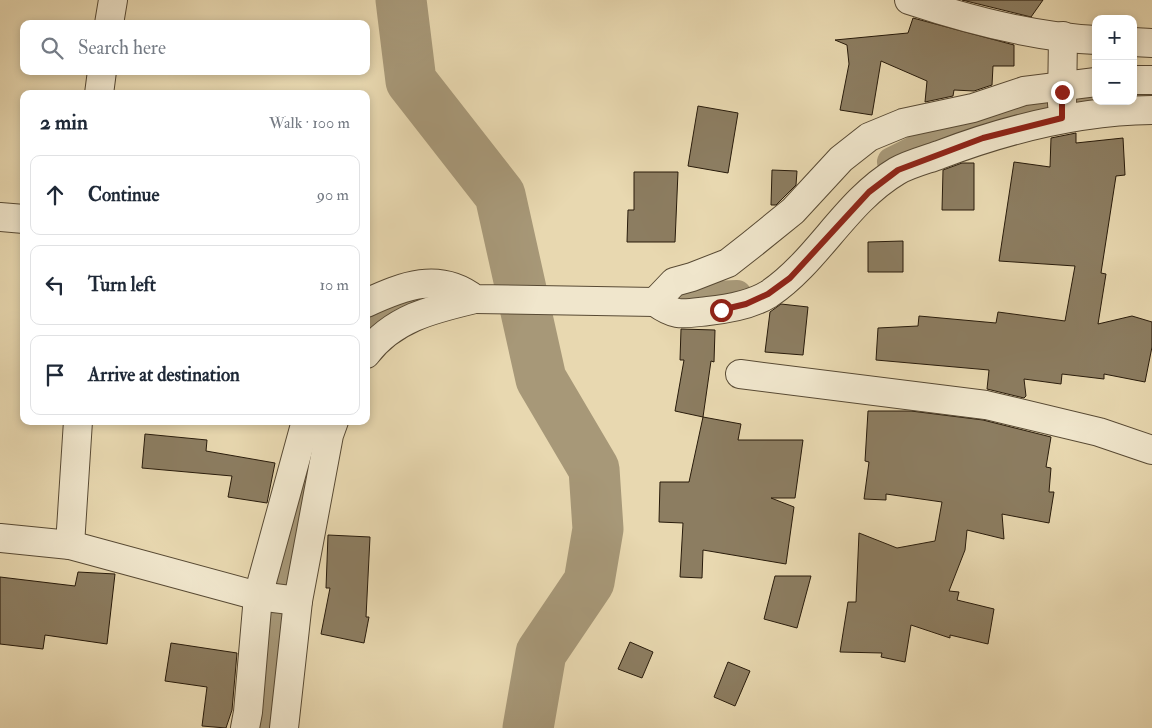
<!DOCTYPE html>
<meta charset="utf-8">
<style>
body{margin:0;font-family:"IM FELL Double Pica",serif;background:#f2f2f3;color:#1f2937}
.controls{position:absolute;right:15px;top:15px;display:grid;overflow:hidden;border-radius:10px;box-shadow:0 2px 8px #0003}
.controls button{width:45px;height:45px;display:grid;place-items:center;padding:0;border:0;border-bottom:1px solid #e0e1e3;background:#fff;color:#1f2937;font:25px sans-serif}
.stop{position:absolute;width:15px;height:15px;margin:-11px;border:4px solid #8f2418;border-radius:50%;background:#fff}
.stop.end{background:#8f2418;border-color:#fff;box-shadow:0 1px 5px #0008}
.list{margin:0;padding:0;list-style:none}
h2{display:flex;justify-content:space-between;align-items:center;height:65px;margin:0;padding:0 20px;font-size:21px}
h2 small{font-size:16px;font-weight:400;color:#747a83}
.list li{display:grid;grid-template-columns:32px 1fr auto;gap:15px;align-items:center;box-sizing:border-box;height:80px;margin:0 10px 10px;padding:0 10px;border:1px solid #e0e1e3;border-radius:10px}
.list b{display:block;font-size:19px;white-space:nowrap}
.list em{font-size:16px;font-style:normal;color:#747a83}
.icon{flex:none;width:28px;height:28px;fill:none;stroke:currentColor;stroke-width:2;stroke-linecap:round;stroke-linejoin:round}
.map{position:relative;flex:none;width:1152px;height:728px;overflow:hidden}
.search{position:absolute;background:#fff;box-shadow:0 2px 8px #0003;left:20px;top:20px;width:350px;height:55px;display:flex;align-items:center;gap:12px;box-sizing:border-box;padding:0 18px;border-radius:10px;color:#747a83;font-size:19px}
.panel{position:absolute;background:#fff;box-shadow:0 2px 8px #0003;left:20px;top:90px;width:350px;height:335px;border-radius:10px}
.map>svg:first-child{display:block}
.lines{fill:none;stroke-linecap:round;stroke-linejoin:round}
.canal{stroke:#a79878;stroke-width:30}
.river{stroke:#a79878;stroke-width:51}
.building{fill:#8c7d61;stroke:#281b0b}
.minor-casing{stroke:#584a34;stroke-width:30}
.minor{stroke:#f0e6cc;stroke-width:28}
.route{stroke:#8f2418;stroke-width:6}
</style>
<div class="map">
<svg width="1152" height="728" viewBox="0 0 1152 728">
<rect width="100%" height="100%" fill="#e8d8b0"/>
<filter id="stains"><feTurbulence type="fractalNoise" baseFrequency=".004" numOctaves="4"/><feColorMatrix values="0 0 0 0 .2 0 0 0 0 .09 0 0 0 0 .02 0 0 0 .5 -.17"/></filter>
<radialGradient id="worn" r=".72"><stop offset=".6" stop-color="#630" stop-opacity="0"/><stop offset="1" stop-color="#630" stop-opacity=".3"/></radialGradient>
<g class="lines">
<g class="canal">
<polyline points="1133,97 1152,95"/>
<polyline points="892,162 938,139 1058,103 1096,100"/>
<polyline points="672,298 737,295"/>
<polyline points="366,331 378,319 432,297"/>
<polyline points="260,728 271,628 318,427"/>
</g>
<polyline class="river" points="401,0 411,81 500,195 541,379 594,469 598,529 589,582 541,653 528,728"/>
</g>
<g class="building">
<polygon points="962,0 1043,0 1031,17"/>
<polygon points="913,18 1014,45 1014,66 993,66 992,85 974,91 954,90 953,96 925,102 927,81 881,61 872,115 840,110 849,64 847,45 835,40 908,33"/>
<polygon points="698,106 738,113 728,173 688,166"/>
<polygon points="1076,133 1076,143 1123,138 1125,175 1116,176 1101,273 1106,274 1098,324 1132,316 1152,322 1152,347 1145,382 1104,374 1104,379 1062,374 1061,384 1024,379 1026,396 1024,398 987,389 989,370 876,360 878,328 918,326 919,316 996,323 998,312 1065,321 1075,266 999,261 1014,162 1050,167 1051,138"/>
<polygon points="962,163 974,163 974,210 942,210 943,170"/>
<polygon points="772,170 797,171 796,185 776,205 771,205"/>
<polygon points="634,172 678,172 675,242 627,242 628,210 634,210"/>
<polygon points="903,241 903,272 868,272 868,242"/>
<polygon points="781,304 808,307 803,355 765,352 770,312"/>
<polygon points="681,329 715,330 714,362 711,361 703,417 675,411 684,360 680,360"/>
<polygon points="868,411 911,411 983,420 1051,437 1046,467 1051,468 1049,492 1054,492 1049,523 1002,514 1004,539 967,530 965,550 949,591 959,592 957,600 994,609 988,644 950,635 950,638 911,625 905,662 881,657 882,653 840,652 848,602 856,602 859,533 897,548 935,541 942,502 886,494 886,500 864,499 869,462 865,461"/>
<polygon points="703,417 741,424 738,440 803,440 795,498 771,498 794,507 786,564 703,550 702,578 680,577 683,523 659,522 660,482 689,482"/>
<polygon points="145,434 207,440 206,451 275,463 267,503 228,497 232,476 142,468"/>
<polygon points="328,535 370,537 366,617 369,617 364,643 321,634 330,588 326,588"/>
<polygon points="78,572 115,574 107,644 45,635 43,649 0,644 0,577 75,586"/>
<polygon points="775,576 811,576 797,628 764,619"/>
<polygon points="630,642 653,652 642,678 618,669"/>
<polygon points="171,643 237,653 232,710 226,728 202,726 207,687 165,681"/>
<polygon points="728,662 750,671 735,706 714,697"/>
</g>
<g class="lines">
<g class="minor-casing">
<g id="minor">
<path d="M909,0C969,20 1033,37 1096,40"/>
<polyline points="109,24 113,0"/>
<polyline points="1133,42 1152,43"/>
<polyline points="1133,80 1152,80"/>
<polyline points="99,94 102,71"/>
<polyline points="1062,104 1063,36"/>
<polyline points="0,217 24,219"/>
<path d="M655,302C676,317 682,314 708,311C728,309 751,305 769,294C818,261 845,202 897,171C909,164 925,160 939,155C1007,129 1078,111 1152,110"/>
<path d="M366,303C403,286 439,271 475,299L655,302L674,282L692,277L728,263L751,245L793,211L841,159L869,137L903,123L973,108L1024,91L1096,82"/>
<path d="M366,354C393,318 433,309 475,299"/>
<polyline points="740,374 986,405 1099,432 1152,450"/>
<polyline points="0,538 70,545 258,596 298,601"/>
<polyline points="70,545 78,421"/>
<polyline points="245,728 248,712 258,596 306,421"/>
<polyline points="284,728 298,601 329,435 334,421"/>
</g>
</g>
<use href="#minor" class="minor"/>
</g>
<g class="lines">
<polyline class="route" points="721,310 746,304 768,294 790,278 869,192 898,170 983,138 1062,118 1062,92"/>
</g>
<rect width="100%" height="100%" filter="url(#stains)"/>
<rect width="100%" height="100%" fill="url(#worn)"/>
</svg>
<div class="controls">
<button>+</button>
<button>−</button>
</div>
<div class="stop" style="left:721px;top:310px"></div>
<div class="stop end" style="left:1062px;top:92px"></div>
<div class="search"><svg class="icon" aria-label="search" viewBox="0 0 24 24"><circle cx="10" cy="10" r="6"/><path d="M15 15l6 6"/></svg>Search here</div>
<section class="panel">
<h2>2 min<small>Walk · 100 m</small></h2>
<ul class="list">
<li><svg class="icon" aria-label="ahead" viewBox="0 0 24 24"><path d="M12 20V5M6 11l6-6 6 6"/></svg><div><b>Continue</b></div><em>90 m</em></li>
<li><svg class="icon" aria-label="left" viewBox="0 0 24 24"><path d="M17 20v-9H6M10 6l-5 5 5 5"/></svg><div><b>Turn left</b></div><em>10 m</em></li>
<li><svg class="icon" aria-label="arrive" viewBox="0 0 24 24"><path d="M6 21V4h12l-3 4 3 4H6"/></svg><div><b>Arrive at destination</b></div></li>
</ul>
</section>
</div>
